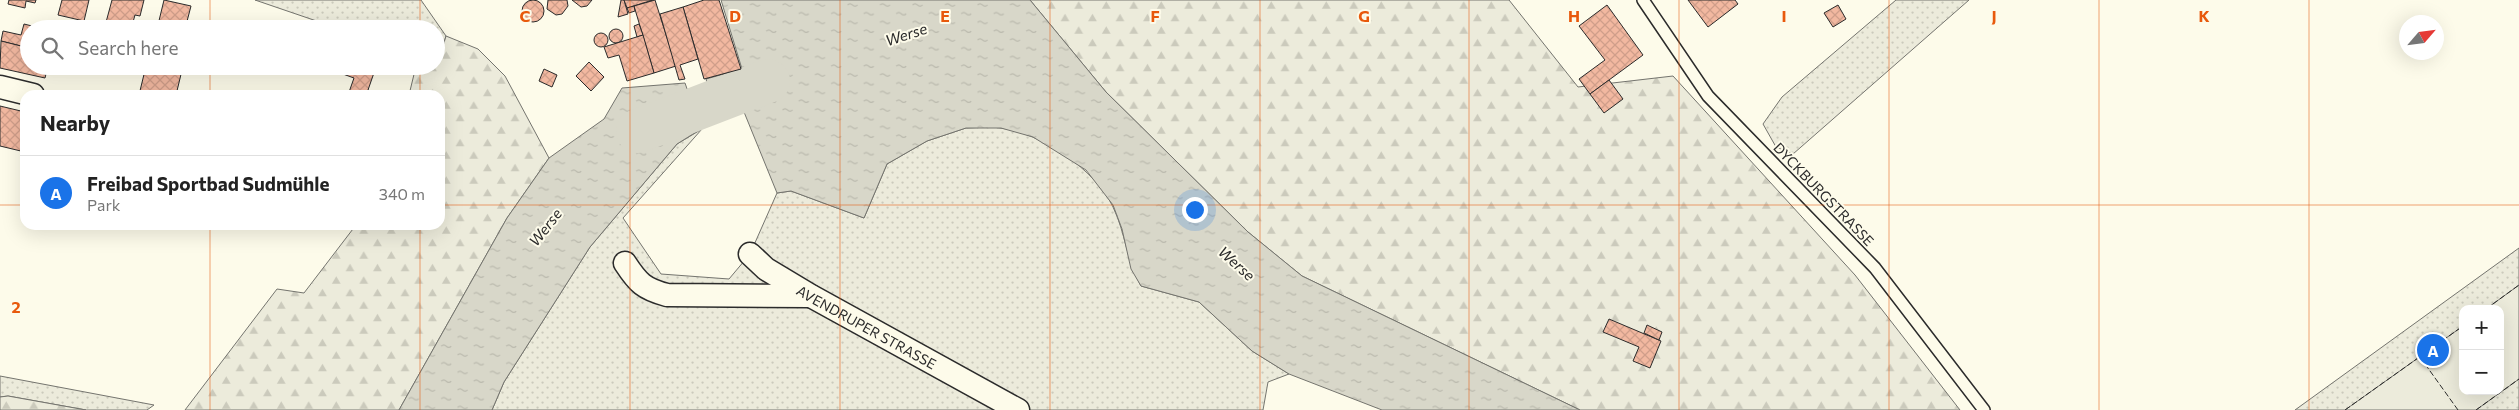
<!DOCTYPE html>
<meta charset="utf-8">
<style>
body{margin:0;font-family:Commissioner,sans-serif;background:#f6f6f6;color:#222}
.controls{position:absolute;right:15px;bottom:15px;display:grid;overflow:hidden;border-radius:10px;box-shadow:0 5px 20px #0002}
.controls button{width:45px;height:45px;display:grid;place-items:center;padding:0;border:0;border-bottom:1px solid #e0e0e0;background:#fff;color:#222;font:25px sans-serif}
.compass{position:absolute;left:2399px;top:15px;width:45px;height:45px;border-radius:50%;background:#fff;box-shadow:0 5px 20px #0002;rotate:62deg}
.you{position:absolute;left:1194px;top:209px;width:18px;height:18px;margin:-12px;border:4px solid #fff;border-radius:50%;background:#1a73e8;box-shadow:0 0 0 8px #1a73e833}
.badge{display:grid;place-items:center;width:32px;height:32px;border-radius:50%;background:#1a73e8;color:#fff;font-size:16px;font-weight:700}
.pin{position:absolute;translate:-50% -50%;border:2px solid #fff;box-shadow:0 1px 5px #0006}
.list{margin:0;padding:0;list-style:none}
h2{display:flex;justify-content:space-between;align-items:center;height:65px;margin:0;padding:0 20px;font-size:21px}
h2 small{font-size:16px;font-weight:400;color:#767676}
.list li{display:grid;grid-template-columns:32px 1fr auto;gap:15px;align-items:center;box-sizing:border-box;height:75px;padding:0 20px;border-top:1px solid #e0e0e0}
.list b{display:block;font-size:19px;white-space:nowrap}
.list p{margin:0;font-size:16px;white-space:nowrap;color:#767676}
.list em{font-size:16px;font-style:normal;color:#767676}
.icon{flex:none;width:28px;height:28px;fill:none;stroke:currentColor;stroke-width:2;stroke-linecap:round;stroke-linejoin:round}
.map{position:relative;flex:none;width:2519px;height:410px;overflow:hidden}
.search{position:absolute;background:#fff;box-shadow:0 5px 20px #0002;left:20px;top:20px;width:425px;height:55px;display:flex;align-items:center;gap:12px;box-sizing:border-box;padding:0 18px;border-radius:28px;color:#767676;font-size:19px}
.panel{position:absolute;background:#fff;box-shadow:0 5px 20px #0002;left:20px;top:90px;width:425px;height:140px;border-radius:15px}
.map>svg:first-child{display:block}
.grass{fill:url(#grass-dots);stroke:#74746e;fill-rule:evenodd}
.forest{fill:url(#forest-firs);stroke:#74746e}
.garden{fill:#ecebdb;stroke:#74746e}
.water{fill:url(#water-ripples);stroke:#74746e}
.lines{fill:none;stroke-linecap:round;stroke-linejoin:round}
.river{stroke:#d8d7c9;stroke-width:44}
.building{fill:url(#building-cross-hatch);stroke:#2b2b2b}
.service-casing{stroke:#2b2b2b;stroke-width:14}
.minor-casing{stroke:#2b2b2b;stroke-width:25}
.service{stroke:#fdfbea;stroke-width:11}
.minor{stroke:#fdfbea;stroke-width:22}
.fence{stroke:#2b2b2b;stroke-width:1;stroke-dasharray:6 2.5;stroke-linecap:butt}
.grid{fill:none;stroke:#e8590c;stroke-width:1;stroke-opacity:0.55}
.labels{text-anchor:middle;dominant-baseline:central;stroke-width:4;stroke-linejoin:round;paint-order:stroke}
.street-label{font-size:14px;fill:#2b2b2b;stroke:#fdfbea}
.water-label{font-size:15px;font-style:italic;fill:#2b2b2b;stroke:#fdfbea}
.grid-label{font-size:16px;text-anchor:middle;font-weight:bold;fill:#e8590c;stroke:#fdfbea;stroke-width:4;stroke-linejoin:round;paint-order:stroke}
</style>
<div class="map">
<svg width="2519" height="410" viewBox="0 0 2519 410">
<defs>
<pattern id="grass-dots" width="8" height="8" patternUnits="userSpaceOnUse" patternTransform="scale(1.25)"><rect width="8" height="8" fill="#ecebdb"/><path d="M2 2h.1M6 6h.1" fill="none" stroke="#cbcabc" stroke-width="1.8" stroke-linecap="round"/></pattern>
<pattern id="forest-firs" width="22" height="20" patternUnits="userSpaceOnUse" patternTransform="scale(1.25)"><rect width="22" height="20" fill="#ecebdb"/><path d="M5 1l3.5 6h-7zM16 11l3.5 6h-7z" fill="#cbcabc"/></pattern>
<pattern id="water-ripples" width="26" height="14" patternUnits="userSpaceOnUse" patternTransform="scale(1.25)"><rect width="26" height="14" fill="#d8d7c9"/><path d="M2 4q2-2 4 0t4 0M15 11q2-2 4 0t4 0" fill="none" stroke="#bab9ad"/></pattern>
<pattern id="building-cross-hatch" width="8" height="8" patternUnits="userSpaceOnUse" patternTransform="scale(1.25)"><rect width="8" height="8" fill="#f2b8a0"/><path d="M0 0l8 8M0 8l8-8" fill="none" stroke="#d09e8a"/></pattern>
</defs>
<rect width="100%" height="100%" fill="#fdfbea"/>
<g class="grass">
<polygon points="255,0 421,0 446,36 440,56 436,56 436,29 340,29"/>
<polygon points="1896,0 1969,0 1793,154 1776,147 1763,124 1782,97"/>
<path d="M966,128C977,128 989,126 1000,128C1040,132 1096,170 1113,207C1126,234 1126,260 1141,286L1199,302L1252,351L1289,374L1268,382L1263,410H492L504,382L590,247L677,144L702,129L623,218L661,274L729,279L750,254L777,193L791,191L864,218L887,164L927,141Z"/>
<path d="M2519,248V410H2295ZM2463,309H2500V391H2463Z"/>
<polygon points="0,376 154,405 147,410 86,410 8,396 0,397"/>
</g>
<g class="forest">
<polygon points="1030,0 1509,0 1578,87 1673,76 1855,275 1960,410 1580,410 1302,276 1248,232 1106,92"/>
<polygon points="446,36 478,49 505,76 549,158 507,218 399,410 185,410 277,289 304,293 356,225 440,225 440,95 409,95 416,66 436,66 436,56 440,56"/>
<polygon points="8,396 86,410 0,410 0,397"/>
</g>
<polygon class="garden" points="2519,285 2519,379 2476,410 2345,410 2463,326 2463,391 2500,391 2500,309 2486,309"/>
<g class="water">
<polygon points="721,0 1030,0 1106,92 1248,232 1302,276 1580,410 1382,410 1289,374 1252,351 1199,302 1141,286 1131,269 1122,229 1113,205 1086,170 1033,137 1001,128 966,128 927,141 887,164 864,218 791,191 777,193 744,112 717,119 706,79 742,69"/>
<polygon points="685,83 701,129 677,144 590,247 504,382 492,410 399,410 507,218 549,158 604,119 622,88"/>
</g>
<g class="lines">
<polyline class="river" points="638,131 768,81"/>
</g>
<g class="building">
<polygon points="9,0 36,0 35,3 26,1 25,8 8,4"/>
<polygon points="62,0 89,0 84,21 58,15"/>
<polygon points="112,0 144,0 140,16 135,15 131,29 105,26"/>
<polygon points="164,0 191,6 185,29 157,29"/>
<polygon points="548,0 567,0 568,6 562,14 556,15 547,9"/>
<polygon points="592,0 587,6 581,7 572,0"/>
<polygon points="621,0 624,0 628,14 618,17"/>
<polygon points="624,0 653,0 627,8"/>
<polygon points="655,0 676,66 654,73 634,6"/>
<polygon points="704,0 719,0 741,69 704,79 683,7"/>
<polygon points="1688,0 1735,0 1738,4 1708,27"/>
<circle cx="533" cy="11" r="11"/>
<polygon points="1607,5 1643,55 1590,94 1579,79 1605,60 1579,26"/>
<polygon points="1838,5 1846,19 1833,27 1824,13"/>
<polygon points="634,6 635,11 629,13 627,8"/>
<polygon points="683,7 698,59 680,65 685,79 679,80 660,14"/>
<polygon points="24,24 36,27 29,29 29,48 1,41 3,31 21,35"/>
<polygon points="639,24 643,35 637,37 634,26"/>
<circle cx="616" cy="36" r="7"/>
<circle cx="601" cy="40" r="7"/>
<polygon points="643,35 654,73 627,81 619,55 608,58 604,47"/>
<polygon points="1,41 29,48 29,66 48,66 45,78 0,68"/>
<polygon points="589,62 604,77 591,91 576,76"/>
<polygon points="146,66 183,66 176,95 139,95"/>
<polygon points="330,66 376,67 368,90 380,95 348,95 354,78 329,69"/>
<polygon points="544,69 557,75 552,87 539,81"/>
<polygon points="1609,80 1623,99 1604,113 1590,94"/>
<polygon points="0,106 25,112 25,152 0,146"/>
<polygon points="1609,319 1661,341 1650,368 1633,361 1639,347 1603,332"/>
<polygon points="1647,325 1662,332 1659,340 1644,333"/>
</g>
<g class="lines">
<g class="service-casing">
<polyline id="service" points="1643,0 1708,96 1875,268 1984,410"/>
</g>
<g class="minor-casing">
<g id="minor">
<polyline points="0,87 33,95"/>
<path id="s1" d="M750,254L766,269L811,296L1018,410"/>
<path d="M625,263C638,283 644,289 667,295L810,296"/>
</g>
</g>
<use href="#service" class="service"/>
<use href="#minor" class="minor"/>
<g class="fence">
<polyline points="2486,309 2519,285"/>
<polyline points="2420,357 2458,410"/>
<polyline points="2345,410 2463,326"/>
<polyline points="2476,410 2519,379"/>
</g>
</g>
<path class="grid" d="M210,0V29M420,0V29M630,0V410M840,0V410M1050,0V410M1260,0V410M1469,0V410M1679,0V410M1889,0V410M2099,0V410M2309,0V410M210,66V95M420,66V95M0,205H25M440,205H2519M210,225V410M420,225V410"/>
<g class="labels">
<g class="street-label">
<text transform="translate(1824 194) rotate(46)">DYCKBURGSTRASSE</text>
<text stroke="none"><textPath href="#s1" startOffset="138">AVENDRUPER STRASSE</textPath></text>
</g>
<g class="water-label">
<text transform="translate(906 34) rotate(-18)">Werse</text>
<text transform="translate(545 227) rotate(-52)">Werse</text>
<text transform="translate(1237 263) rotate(42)">Werse</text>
</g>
</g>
<g class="grid-label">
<text x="525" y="22">C</text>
<text x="735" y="22">D</text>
<text x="945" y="22">E</text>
<text x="1155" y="22">F</text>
<text x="1364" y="22">G</text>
<text x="1574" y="22">H</text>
<text x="1784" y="22">I</text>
<text x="1994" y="22">J</text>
<text x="2204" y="22">K</text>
<text x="16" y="313">2</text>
</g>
</svg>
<div class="controls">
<button>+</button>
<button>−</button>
</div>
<svg class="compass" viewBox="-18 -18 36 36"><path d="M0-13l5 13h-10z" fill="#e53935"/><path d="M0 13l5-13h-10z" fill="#767676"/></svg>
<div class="you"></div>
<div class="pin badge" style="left:2433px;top:350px">A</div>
<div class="search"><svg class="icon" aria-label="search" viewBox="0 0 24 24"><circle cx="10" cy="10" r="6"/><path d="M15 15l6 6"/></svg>Search here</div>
<section class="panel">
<h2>Nearby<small></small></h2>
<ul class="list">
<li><span class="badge">A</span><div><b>Freibad Sportbad Sudmühle</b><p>Park</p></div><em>340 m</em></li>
</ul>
</section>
</div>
